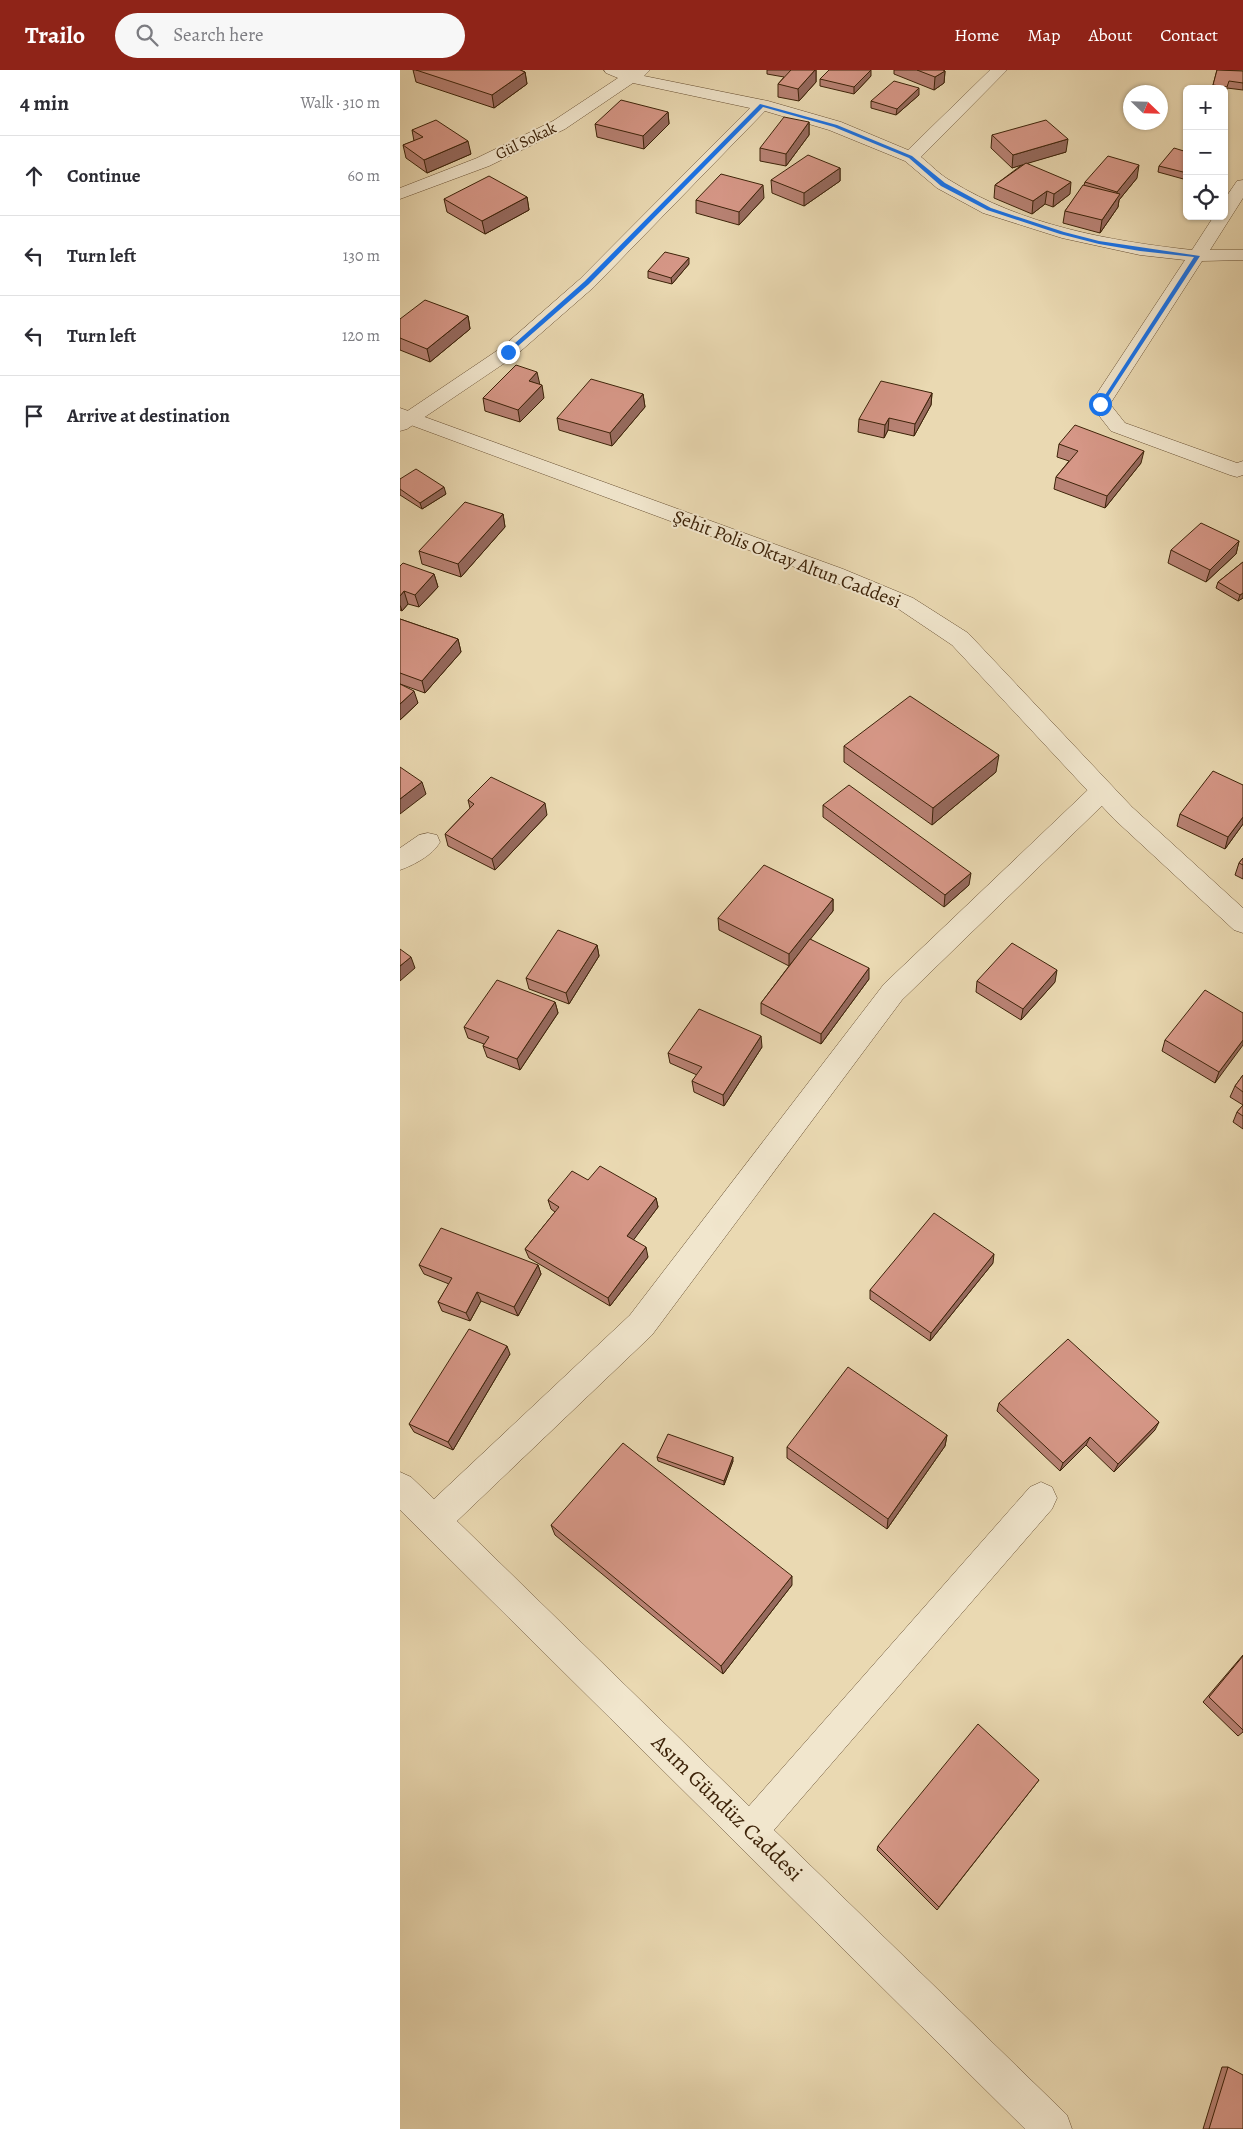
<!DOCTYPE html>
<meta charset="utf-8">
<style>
body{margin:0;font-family:Alegreya,serif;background:#f7f7f7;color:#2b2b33}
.controls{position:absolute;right:15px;top:15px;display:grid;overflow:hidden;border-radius:8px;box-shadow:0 1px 4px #0004}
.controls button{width:45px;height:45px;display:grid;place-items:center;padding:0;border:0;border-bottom:1px solid #e1e1e2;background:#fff;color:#2b2b33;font:25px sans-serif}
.compass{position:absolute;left:723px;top:15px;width:45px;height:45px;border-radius:50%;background:#fff;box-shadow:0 1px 4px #0004;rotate:113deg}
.stop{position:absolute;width:15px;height:15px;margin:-11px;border:4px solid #1a73e8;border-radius:50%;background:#fff}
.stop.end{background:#1a73e8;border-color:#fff;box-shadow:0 1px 5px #0008}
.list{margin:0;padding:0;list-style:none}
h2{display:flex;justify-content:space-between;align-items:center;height:65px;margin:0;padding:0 20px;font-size:21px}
h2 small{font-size:16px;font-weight:400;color:#7c7c81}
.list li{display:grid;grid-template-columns:32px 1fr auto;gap:15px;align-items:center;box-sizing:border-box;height:80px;padding:0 20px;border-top:1px solid #e1e1e2}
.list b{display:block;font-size:19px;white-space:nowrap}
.list em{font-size:16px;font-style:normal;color:#7c7c81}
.icon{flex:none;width:28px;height:28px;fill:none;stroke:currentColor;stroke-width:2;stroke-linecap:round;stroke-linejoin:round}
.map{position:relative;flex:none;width:843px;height:2059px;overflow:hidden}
header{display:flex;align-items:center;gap:30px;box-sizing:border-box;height:70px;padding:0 25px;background:#8f2418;color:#fff}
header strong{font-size:24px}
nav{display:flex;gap:28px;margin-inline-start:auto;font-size:18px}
.search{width:350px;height:45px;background:#f7f7f7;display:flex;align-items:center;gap:12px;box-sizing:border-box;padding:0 18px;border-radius:28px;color:#7c7c81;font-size:19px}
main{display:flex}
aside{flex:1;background:#fff}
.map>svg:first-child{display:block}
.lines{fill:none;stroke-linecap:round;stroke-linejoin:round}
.minor-casing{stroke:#685033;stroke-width:1}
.tertiary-casing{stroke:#685033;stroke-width:1}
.minor{fill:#f1e6cd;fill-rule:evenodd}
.tertiary{fill:#f1e6cd;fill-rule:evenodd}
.wall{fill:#b88274;stroke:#3d2309}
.shaded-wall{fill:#966a5e;stroke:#3d2309}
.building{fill:#d69787;stroke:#3d2309}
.route{fill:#1a73e8}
.labels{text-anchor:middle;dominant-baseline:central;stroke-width:4;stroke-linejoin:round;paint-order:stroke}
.far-street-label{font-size:16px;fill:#3d2309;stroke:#f1e6cd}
.street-label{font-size:19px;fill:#3d2309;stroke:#f1e6cd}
.near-street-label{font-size:22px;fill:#3d2309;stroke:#f1e6cd}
</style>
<header>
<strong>Trailo</strong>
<div class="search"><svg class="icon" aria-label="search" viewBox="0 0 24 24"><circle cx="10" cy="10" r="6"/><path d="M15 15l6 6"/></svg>Search here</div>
<nav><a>Home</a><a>Map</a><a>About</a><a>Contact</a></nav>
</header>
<main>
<aside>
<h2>4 min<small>Walk · 310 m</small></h2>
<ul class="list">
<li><svg class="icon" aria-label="ahead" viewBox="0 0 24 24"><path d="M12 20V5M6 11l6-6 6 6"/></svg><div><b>Continue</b></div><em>60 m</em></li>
<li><svg class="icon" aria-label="left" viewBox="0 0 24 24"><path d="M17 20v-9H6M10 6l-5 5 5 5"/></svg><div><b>Turn left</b></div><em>130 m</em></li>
<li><svg class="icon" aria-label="left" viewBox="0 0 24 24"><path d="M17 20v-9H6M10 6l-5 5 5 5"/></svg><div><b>Turn left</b></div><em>120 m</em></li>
<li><svg class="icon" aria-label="arrive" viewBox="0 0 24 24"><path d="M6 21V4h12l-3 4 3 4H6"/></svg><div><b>Arrive at destination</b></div></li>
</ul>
</aside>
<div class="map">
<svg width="843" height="2059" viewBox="0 0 843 2059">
<rect width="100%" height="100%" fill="#ead9b2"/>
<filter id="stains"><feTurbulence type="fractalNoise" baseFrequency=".004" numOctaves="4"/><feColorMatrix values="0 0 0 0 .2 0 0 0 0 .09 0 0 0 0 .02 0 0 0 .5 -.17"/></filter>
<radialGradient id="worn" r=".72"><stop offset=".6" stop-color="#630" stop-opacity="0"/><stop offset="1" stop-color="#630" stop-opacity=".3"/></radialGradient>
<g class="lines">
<g class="minor-casing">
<g id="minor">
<path d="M204,0H250L244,6L368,31L441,52L508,80L590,0H607L521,87C531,95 540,105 551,111C622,155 709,171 792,180L814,146H824V130L837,111L843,110V128L810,180H843V190L802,191L710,334L725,353L837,393L843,391V405L837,407L830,405L711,361L690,334L785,190L740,185L662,168L583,143L537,118L505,91L429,60L365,41L194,217L115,286L7,359L0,361V346L101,278L180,209L350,38L233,13L165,59L89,96L0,129V118L77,88L153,51L218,8L206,3Z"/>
<polygon points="702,712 711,715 714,721 711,727 502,930 252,1265 57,1451 349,1736 630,1417 641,1412 652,1417 657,1428 652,1439 374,1760 667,2045 672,2059 625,2059 0,1440 0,1402 11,1407 34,1429 230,1245 484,914 693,715"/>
<path d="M28,763L37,765L40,772C33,785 14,795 0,800V778L19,765Z"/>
</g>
</g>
<g class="tertiary-casing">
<polygon id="tertiary" points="0,338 443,499 513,528 568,563 732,737 843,838 843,863 834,860 714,749 552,575 497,538 427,509 0,351"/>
</g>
<use href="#minor" class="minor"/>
<use href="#tertiary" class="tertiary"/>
</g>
<g class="wall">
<polygon points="13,0 120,0 125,2 127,14 94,38 16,12"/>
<polygon points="367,0 416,0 416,12 399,31 378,27 378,14 384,7 367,4"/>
<polygon points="494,0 545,0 544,1 545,1 544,13 534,20 494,4"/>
<polygon points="817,0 843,1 843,20 827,18 826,24 824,23 824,19 812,19"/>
<polygon points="471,6 454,24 420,16 420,9"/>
<polygon points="519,25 496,45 471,38 471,31"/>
<polygon points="268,42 269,54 244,79 197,67 195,54"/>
<polygon points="409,52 409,65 386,96 360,91 360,78"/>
<polygon points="12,60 71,84 27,103 6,88 3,75 14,71"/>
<polygon points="592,65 666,82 627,93 670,124 653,137 645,134 632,144 594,128 595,115 623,94 612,98 591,78"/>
<polygon points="787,82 787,110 758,102 759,96"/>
<polygon points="440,98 440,111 404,136 372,123 371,110"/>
<polygon points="737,108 719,130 718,137 700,163 663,153 665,141 684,115 685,112"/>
<polygon points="127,127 129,140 85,164 47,142 44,129"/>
<polygon points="364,128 339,155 296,143 296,130"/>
<polygon points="289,194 272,214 248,208 248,201"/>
<polygon points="68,246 70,259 30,292 0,280 0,249"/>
<polygon points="532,323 531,335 514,366 488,360 484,368 458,362 459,349"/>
<polygon points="243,324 245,337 212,376 159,360 157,348"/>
<polygon points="83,328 144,328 120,352 85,341"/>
<polygon points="659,374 741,393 705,438 654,419 656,407 669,391 657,387"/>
<polygon points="0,409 46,424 22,439 0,425"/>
<polygon points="103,444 105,457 61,507 22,494 19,481"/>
<polygon points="839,471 836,484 806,512 768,493 771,480"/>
<polygon points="843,492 843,528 838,531 816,518 818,512"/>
<polygon points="0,496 34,504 38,517 19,537 8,534 2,541 0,540"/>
<polygon points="0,549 58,569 61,582 25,623 0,614 18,633 0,650"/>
<polygon points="444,676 596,702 532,755 444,692"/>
<polygon points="843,715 843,754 825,779 777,756 780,744"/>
<polygon points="68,730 147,745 95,800 48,776 45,764 70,738"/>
<polygon points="423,735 569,815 544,837 423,747"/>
<polygon points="843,788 843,809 835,805 839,793"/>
<polygon points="433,829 433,841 410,869 469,909 421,974 361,944 361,933 389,896 319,860 318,848"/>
<polygon points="197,875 199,886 169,934 129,919 126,908"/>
<polygon points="577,911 655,912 621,950 576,922"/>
<polygon points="155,932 158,943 120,1000 87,987 83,976 84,974 68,968 64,957"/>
<polygon points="843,943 815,1013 762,981 765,970"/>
<polygon points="362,977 324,1036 294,1022 292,1011 297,1005 270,993 268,983"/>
<polygon points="843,1005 843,1035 830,1027 835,1016"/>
<polygon points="843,1035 843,1059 833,1052 837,1042"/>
<polygon points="256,1128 258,1137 233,1170 248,1187 210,1236 129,1188 125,1179 155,1142 151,1139 148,1130"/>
<polygon points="593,1193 530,1271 470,1229 470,1220"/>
<polygon points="19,1195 138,1195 141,1204 118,1246 81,1231 70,1251 42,1241 38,1232 49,1214 24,1204"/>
<polygon points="110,1284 53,1380 14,1362 9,1354"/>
<polygon points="599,1333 755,1360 714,1402 686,1375 660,1401 597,1341"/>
<polygon points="547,1365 545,1376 487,1459 387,1388 387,1377"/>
<polygon points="257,1387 333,1391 324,1415 258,1391"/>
<polygon points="151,1455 392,1515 323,1604 155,1465"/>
<polygon points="843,1585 843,1662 838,1666 803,1632"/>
<polygon points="639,1710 537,1840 477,1780 478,1776"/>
<polygon points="822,1997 828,1997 843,2059 803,2059"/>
</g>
<g class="shaded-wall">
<polygon points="415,0 416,0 416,12 399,31 398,19"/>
<polygon points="471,0 471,6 454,24 454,17"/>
<polygon points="545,1 544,13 534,20 535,7"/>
<polygon points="125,2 127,14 94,38 92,25"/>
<polygon points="519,18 519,25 496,45 497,39"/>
<polygon points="268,42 269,54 244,79 243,66"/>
<polygon points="409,52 409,65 386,96 386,84"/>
<polygon points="668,69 666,82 612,98 613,85"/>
<polygon points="68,71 71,84 27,103 24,90"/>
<polygon points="739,95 737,108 719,130 718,137 700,163 702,150 716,130 717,122"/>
<polygon points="440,98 440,111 404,136 404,123"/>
<polygon points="671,112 670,124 653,137 654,124"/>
<polygon points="363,115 364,128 339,155 339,142"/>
<polygon points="647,121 645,134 632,144 633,131"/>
<polygon points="127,127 129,140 85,164 82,151"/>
<polygon points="289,188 289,194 272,214 271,208"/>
<polygon points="68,246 70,259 30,292 27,279"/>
<polygon points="137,302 140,315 129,311"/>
<polygon points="142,315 144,328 120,352 118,340"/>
<polygon points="532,323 531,335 514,366 515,354"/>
<polygon points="243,324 245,337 212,376 210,363"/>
<polygon points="489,348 488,360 484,368 485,355"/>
<polygon points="744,381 741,393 705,438 707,426"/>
<polygon points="44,417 46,424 22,439 20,433"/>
<polygon points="103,444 105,457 61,507 58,494"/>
<polygon points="839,471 836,484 806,512 810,500"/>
<polygon points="34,504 38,517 19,537 15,525"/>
<polygon points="4,521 8,534 2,541 0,535 0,526"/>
<polygon points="843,523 843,528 838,531 840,525"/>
<polygon points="58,569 61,582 25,623 22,611"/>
<polygon points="14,621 18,633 0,650 0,634"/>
<polygon points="599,685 596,702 532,755 533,738"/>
<polygon points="22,712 26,724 0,744 0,729"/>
<polygon points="145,733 147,745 95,800 92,789"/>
<polygon points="843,747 843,754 825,779 828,767"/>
<polygon points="571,803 569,815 544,837 545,825"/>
<polygon points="433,829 433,841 389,896 389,884"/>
<polygon points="197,875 199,886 169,934 166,923"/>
<polygon points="11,887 15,898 0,911 0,896"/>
<polygon points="469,898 469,909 421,974 421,964"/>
<polygon points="657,900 655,912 621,950 623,939"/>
<polygon points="155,932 158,943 120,1000 117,989"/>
<polygon points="361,966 362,977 324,1036 323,1025"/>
<polygon points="843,970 843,975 815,1013 819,1002"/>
<polygon points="256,1128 258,1137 229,1176 227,1166"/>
<polygon points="246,1177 248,1187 210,1236 208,1228"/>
<polygon points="594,1184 593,1193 530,1271 531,1263"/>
<polygon points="138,1195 141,1204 118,1246 114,1237"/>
<polygon points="77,1222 81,1231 70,1251 66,1243"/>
<polygon points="107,1276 110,1284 53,1380 48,1372"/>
<polygon points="759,1352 755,1360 714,1402 718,1394"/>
<polygon points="547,1365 545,1376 487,1459 488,1449"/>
<polygon points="690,1367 686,1375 660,1401 663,1393"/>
<polygon points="333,1387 333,1391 324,1415 324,1411"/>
<polygon points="392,1506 392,1515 323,1604 321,1596"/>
</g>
<g class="building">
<polygon points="16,0 120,0 125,2 92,25"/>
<polygon points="391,0 415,0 398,19 378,14"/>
<polygon points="429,0 471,0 454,17 420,9"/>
<polygon points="517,0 543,0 545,1 535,7"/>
<polygon points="817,0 843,1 843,13 829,11 827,17 813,15"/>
<polygon points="494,11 519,18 497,39 471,31"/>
<polygon points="221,30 268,42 243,66 195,54"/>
<polygon points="384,47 409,52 386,84 360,78"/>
<polygon points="36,50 68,71 24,90 3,75 23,67 12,60"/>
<polygon points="646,50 668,69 613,85 592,65"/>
<polygon points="774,78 787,82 787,103 759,96"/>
<polygon points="408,85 440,98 404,123 371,110"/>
<polygon points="708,86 739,95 717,122 685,112"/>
<polygon points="626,93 671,112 654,124 647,121 633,131 595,115"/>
<polygon points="321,104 363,115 339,142 296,130"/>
<polygon points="89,106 127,127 82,151 44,129"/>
<polygon points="683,115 720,124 702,150 665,141"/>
<polygon points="265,182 289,188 271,208 248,201"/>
<polygon points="25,230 68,246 27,279 0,268 0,249"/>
<polygon points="116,295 137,302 129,311 142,315 118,340 83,328"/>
<polygon points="191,309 243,324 210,363 157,348"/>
<polygon points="481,311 532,323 515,354 489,348 485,355 459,349"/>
<polygon points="675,355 744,381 707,426 656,407 678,381 659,374"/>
<polygon points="16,399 44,417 20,433 0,419 0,409"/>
<polygon points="65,432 103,444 58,494 19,481"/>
<polygon points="801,453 839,471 810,500 771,480"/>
<polygon points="843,492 843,523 840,525 818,512"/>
<polygon points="3,493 34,504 15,525 4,521 0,526 0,496"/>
<polygon points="0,549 58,569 22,611 0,603"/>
<polygon points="0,614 14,621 0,634"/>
<polygon points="510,626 599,685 533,738 444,676"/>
<polygon points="0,697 22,712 0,729"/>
<polygon points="813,701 843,715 843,747 828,767 780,744"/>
<polygon points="91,707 145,733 92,789 45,764 74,734 68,730"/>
<polygon points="449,715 571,803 545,825 423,735"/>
<polygon points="843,788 843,795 839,793"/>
<polygon points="364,795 433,829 389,884 318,848"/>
<polygon points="158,860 197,875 166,923 126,908"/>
<polygon points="410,869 469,898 421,964 361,933"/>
<polygon points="612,873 657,900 623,939 577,911"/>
<polygon points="0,879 11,887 0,896"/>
<polygon points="97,910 155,932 117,989 83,976 89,967 64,957"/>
<polygon points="805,920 843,943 843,970 819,1002 765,970"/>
<polygon points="299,939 361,966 323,1025 292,1011 302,997 268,983"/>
<polygon points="843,1005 843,1022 835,1016"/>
<polygon points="843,1035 843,1046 837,1042"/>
<polygon points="200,1096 256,1128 227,1166 246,1177 208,1228 125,1179 159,1137 148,1130 172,1101 188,1110"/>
<polygon points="534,1143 594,1184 531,1263 470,1220"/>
<polygon points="41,1158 138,1195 114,1237 77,1222 66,1243 38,1232 52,1208 19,1195"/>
<polygon points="69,1259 107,1276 48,1372 9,1354"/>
<polygon points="668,1269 759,1352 718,1394 690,1367 663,1393 599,1333"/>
<polygon points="448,1297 547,1365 488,1449 387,1377"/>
<polygon points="268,1364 333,1387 324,1411 257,1387"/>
<polygon points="223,1373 392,1506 321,1596 151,1455"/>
<polygon points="843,1586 843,1660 809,1627"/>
<polygon points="578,1654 639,1710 539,1837 478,1776"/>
<polygon points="828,1997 843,2005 843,2059 809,2059"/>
</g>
<polygon class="route" points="360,34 437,55 512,86 545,113 591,138 664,162 699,171 800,186 702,336 698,336 794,187 740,181 699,174 660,164 587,140 541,116 509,88 434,57 363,37 189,214 110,283 106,283 106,281 185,211"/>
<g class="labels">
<g class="far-street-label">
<text transform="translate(126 71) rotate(-26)">Gül Sokak</text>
</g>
<g class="street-label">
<text transform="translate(387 489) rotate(21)">Şehit Polis Oktay Altun Caddesi</text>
</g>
<g class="near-street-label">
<text transform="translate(327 1738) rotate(44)">Asım Gündüz Caddesi</text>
</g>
</g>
<rect width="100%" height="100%" filter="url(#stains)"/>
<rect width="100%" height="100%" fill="url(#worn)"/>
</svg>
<div class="controls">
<button>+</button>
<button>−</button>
<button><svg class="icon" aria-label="locate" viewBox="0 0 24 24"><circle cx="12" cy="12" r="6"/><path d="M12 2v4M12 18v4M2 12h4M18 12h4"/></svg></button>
</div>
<svg class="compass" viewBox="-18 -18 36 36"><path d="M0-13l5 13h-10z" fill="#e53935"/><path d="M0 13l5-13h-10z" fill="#7c7c81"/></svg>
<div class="stop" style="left:700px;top:334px"></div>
<div class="stop end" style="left:108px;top:282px"></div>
</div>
</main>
